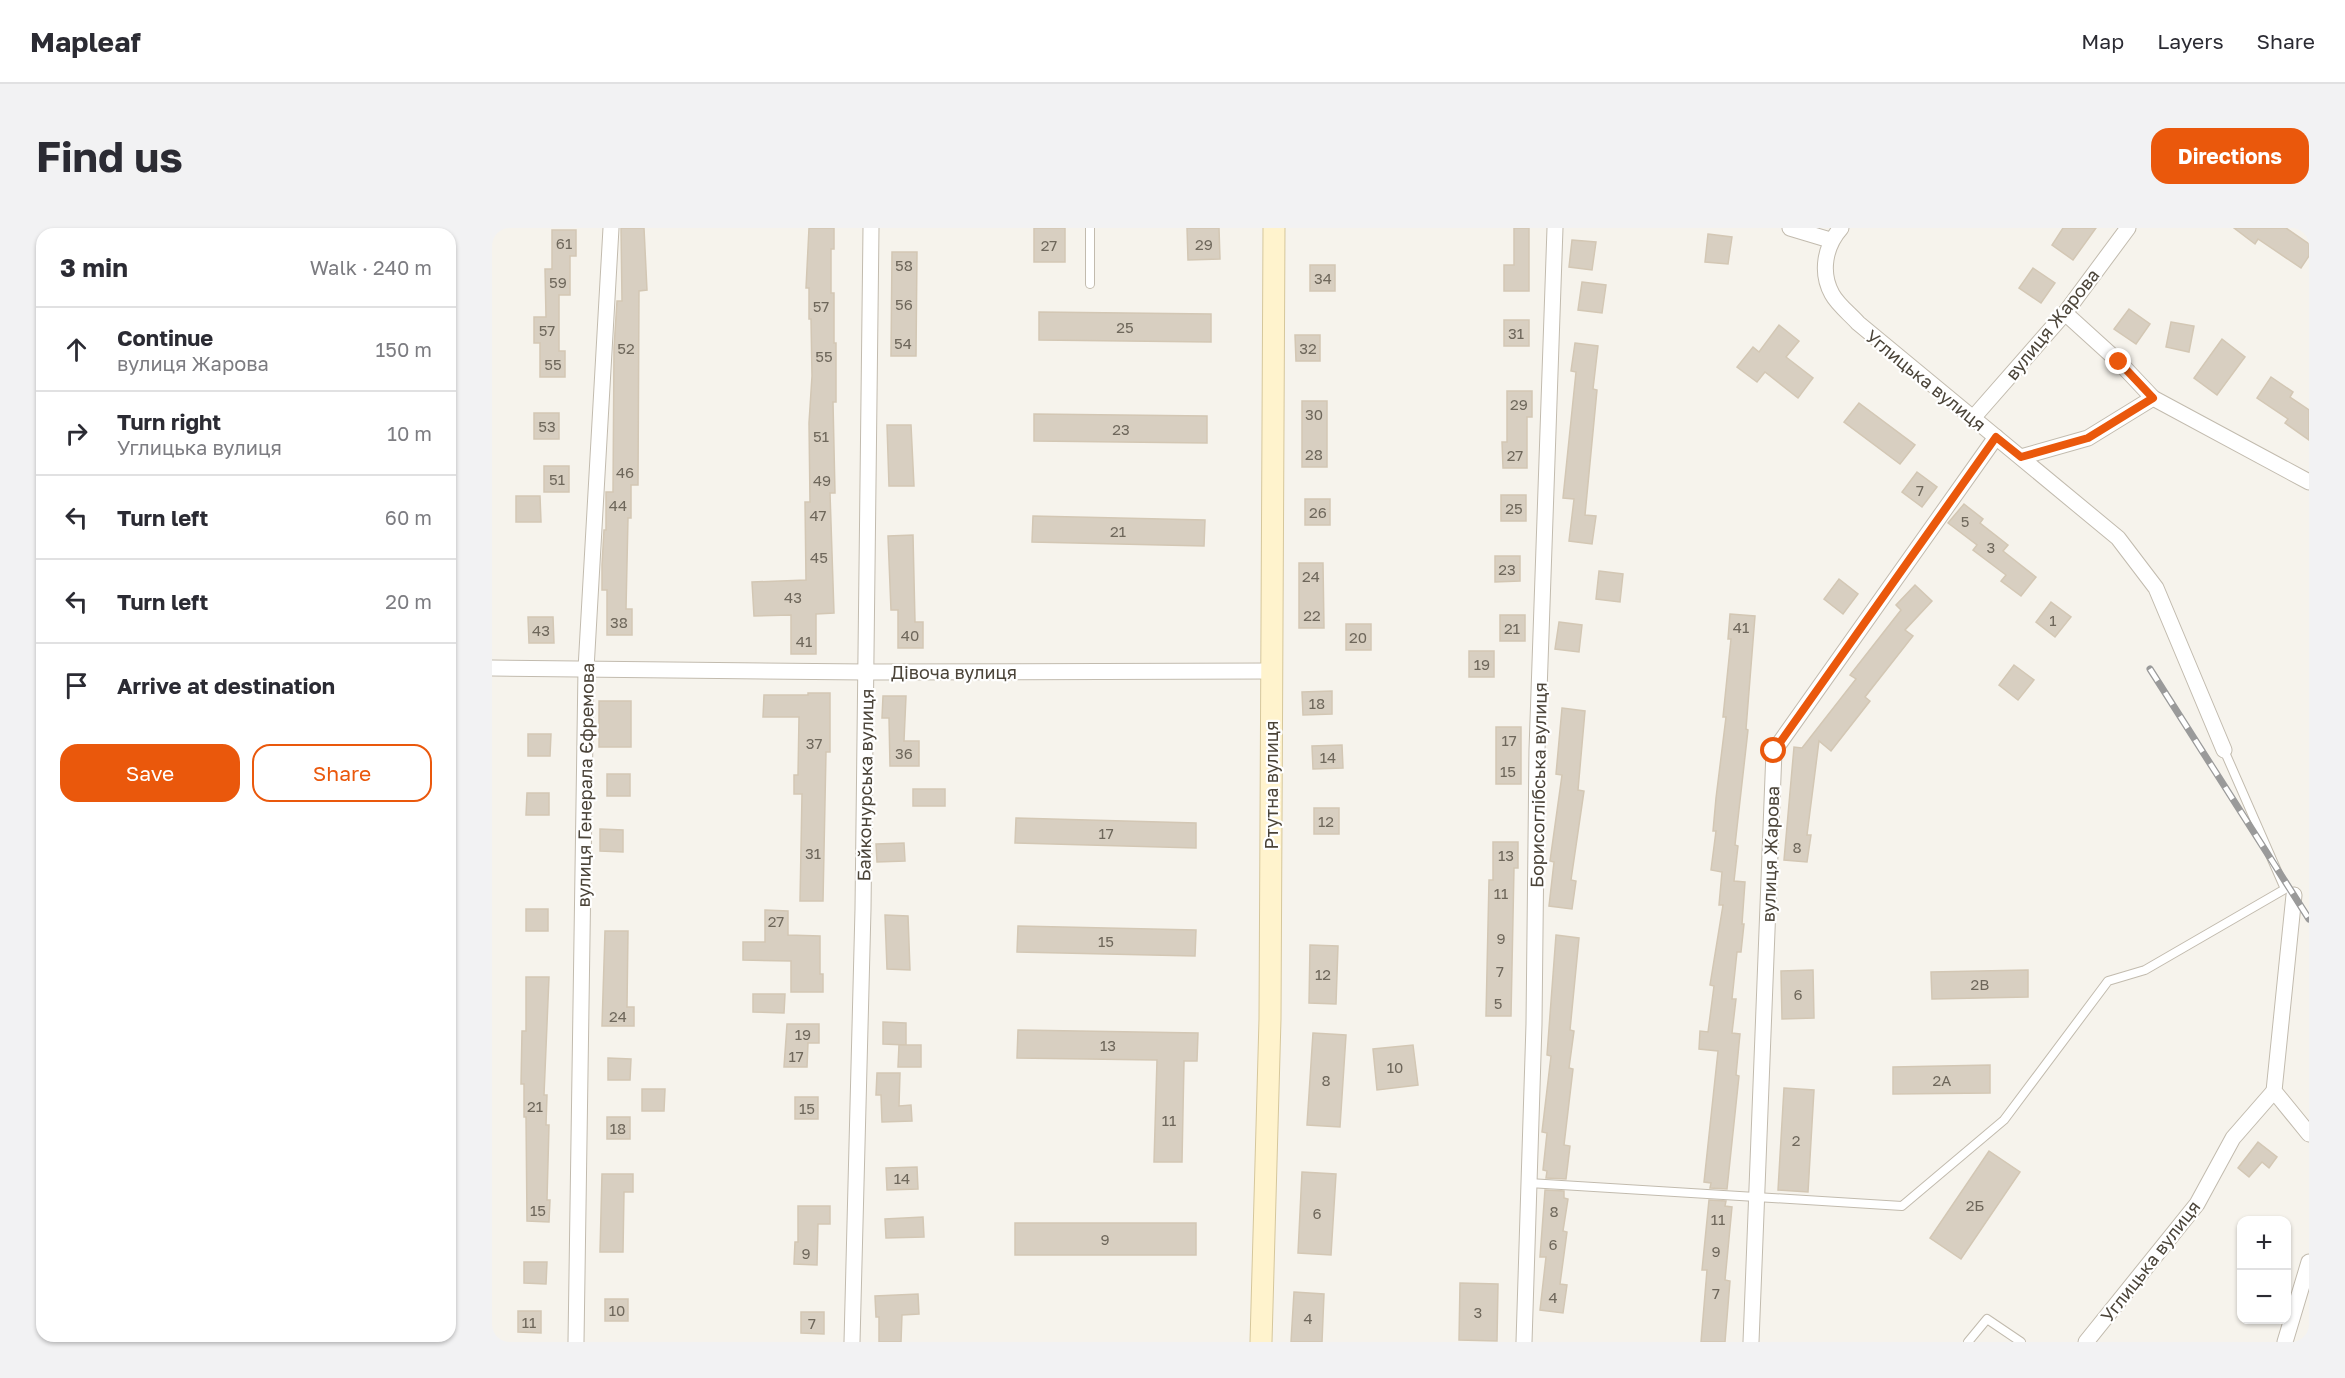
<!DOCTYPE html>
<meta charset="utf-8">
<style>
body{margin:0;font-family:"Golos Text",sans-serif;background:#f2f2f3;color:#2b2b33}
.controls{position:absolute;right:18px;bottom:18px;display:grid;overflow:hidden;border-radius:12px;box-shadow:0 2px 4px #0004}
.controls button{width:54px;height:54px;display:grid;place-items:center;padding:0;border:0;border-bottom:2px solid #e1e1e2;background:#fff;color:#2b2b33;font:30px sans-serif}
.stop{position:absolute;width:18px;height:18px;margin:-14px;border:4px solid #ea580c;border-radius:50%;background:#fff}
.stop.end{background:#ea580c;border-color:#fff;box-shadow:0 2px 6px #0008}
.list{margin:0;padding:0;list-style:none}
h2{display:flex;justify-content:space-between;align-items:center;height:78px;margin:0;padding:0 24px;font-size:26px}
h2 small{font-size:20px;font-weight:400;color:#7c7c81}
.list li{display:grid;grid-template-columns:39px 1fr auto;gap:18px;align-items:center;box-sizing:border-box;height:84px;padding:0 24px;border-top:2px solid #e1e1e2}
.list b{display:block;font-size:22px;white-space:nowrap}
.list p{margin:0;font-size:20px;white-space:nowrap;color:#7c7c81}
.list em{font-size:20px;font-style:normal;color:#7c7c81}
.actions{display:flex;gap:12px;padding:18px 24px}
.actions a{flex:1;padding:14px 0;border:2px solid #ea580c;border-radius:18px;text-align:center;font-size:21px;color:#ea580c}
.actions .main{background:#ea580c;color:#fff}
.icon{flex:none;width:33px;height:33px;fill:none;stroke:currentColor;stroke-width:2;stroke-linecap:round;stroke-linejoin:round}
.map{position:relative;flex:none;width:1817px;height:1114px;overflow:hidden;border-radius:18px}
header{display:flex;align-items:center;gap:36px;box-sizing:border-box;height:84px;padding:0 30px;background:#fff;border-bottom:2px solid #e1e1e2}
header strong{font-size:28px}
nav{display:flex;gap:33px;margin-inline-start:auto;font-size:21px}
.intro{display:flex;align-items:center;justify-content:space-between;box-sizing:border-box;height:144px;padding:0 36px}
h1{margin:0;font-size:42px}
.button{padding:15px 27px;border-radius:18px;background:#ea580c;color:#fff;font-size:21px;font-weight:700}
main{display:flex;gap:36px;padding:0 36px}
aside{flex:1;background:#fff;border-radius:18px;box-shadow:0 2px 4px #0004}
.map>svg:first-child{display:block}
.building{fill:#d8cfc1;stroke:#d3c7b4;stroke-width:1.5}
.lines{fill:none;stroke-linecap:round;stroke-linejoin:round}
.lane-casing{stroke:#c2bbae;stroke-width:10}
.street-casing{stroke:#c2bbae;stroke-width:17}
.secondary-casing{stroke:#d6c79b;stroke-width:23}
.lane{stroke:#fff;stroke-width:8}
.street{stroke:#fff;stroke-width:15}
.secondary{stroke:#fff3cd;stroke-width:21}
.rail-casing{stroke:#9a9a9a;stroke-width:7}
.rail{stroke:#fff;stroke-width:4.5;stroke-dasharray:14;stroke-linecap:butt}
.route{stroke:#ea580c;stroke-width:8}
.labels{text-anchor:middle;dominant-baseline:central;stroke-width:4.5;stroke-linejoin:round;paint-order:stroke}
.number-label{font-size:15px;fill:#6e675b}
.street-label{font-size:18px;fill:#4b4439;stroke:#fff}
</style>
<header>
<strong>Mapleaf</strong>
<nav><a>Map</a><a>Layers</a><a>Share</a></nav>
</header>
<div class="intro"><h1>Find us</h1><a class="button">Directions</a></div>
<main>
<aside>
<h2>3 min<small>Walk · 240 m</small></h2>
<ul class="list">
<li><svg class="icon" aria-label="ahead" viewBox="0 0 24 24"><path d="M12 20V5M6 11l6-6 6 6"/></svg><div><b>Continue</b><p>вулиця Жарова</p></div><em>150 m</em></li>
<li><svg class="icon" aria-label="right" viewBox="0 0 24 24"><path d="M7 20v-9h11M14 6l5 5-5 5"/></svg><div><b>Turn right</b><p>Углицька вулиця</p></div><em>10 m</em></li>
<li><svg class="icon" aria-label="left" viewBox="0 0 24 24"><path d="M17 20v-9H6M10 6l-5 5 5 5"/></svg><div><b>Turn left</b></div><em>60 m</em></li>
<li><svg class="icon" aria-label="left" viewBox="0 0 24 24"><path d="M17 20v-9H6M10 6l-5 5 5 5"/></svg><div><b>Turn left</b></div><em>20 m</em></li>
<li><svg class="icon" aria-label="arrive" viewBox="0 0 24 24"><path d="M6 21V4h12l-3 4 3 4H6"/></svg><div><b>Arrive at destination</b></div></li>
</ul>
<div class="actions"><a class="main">Save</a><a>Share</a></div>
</aside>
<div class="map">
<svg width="1817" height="1114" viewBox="0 0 1817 1114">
<rect width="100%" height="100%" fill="#f6f3ec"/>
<g class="building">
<polygon points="129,0 152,0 155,62 147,63 146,257 139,257 139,290 136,290 134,381 140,381 140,407 115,407 115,362 110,362 110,337 112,302 114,302 114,264 121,264 122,120 125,73 130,73"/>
<polygon points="317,0 342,0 342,21 339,21 339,65 342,65 342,115 344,115 344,174 341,174 343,265 338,265 342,385 324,386 324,426 299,426 299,387 262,388 260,354 314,352 313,274 318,274 317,195 320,148 319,91 317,91 317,60 314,60"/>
<rect x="542" y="0" width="31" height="34"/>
<polygon points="695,0 727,0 728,31 696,32"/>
<polygon points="1022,0 1037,0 1037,63 1012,63 1012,37 1022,37"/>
<polygon points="1571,0 1604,0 1581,32 1560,17"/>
<polygon points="1742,0 1794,0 1817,16 1817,28 1809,40 1766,11 1763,16"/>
<polygon points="60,2 84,2 84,28 78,28 78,67 67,67 67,123 73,123 73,149 48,149 48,115 42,115 42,89 54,89 53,41 60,41"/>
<polygon points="1216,6 1240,9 1236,36 1213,34"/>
<polygon points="1080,12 1104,14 1100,42 1077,39"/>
<polygon points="400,24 425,24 424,128 399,128"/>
<rect x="818" y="37" width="25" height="26"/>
<polygon points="1541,40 1563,55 1549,75 1527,60"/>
<polygon points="1090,54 1114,57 1110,85 1086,82"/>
<polygon points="1637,81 1658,96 1644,116 1622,101"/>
<polygon points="547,84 719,86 719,114 547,112"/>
<rect x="1012" y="92" width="25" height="26"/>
<polygon points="1679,94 1702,98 1697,124 1674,119"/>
<polygon points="1287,97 1307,113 1294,129 1321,150 1306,170 1273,144 1265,154 1245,139 1261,119 1267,124"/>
<polygon points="803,107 828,107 828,133 804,133"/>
<polygon points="1730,111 1753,129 1725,167 1702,150"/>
<polygon points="1083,115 1106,118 1101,161 1105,162 1093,287 1104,288 1100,316 1077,313 1082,271 1071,270 1084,144 1079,143"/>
<polygon points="1779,149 1801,164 1798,169 1817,182 1817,212 1793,195 1796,191 1765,170"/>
<polygon points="1015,163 1040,163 1040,189 1035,189 1035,240 1011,240 1010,214 1015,214"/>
<rect x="810" y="173" width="25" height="66"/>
<polygon points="1367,175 1423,217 1408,236 1352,194"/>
<rect x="42" y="185" width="25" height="26"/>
<polygon points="542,186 715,188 715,215 542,213"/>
<polygon points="395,197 419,197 422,258 397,258"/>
<rect x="52" y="238" width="25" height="26"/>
<polygon points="1425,244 1445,259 1430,279 1410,264"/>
<rect x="1009" y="267" width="25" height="26"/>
<polygon points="24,268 48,268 49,294 24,294"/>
<rect x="813" y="271" width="25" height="26"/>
<polygon points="1472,276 1491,291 1488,295 1516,317 1511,323 1544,349 1529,368 1509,353 1514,347 1481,322 1485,317 1456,295"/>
<polygon points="541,288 713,292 712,318 540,314"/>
<polygon points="421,307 423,394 431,394 431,420 406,420 406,382 399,382 396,308"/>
<polygon points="1003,328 1028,328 1028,353 1003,354"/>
<polygon points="807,335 831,335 832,400 807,400"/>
<polygon points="1107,343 1131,346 1128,374 1104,371"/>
<polygon points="1347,351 1366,366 1351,386 1332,371"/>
<polygon points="1423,357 1440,373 1413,402 1421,408 1373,469 1378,473 1339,523 1327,513 1315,607 1319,607 1315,634 1292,632 1302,519 1310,520 1364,451 1358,447 1409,382 1404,377"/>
<polygon points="1559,374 1579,389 1563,409 1544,394"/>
<polygon points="1238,386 1263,388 1254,501 1256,502 1243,617 1246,618 1242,653 1253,654 1250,696 1252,696 1249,724 1245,724 1240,771 1244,771 1240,805 1248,806 1244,847 1247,848 1235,961 1218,960 1219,955 1212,954 1226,823 1207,821 1208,803 1216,804 1222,758 1218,757 1231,677 1227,677 1230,644 1219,642 1224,603 1221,603 1224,570 1234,489 1231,489 1239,411 1236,411"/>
<rect x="1008" y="387" width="25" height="26"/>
<polygon points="36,389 61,389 62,415 37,415"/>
<polygon points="1067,394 1090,397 1087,424 1063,421"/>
<rect x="854" y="396" width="25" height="26"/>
<rect x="977" y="423" width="25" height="26"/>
<polygon points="1522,437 1542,452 1526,472 1507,457"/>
<polygon points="840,463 840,486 811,487 810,464"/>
<polygon points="316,465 338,465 338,524 334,524 331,673 308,673 310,566 302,566 302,547 306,547 307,489 271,489 272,467 316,467"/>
<polygon points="391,468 414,468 412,513 427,513 427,538 398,538 397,490 390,490"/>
<rect x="107" y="473" width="32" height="46"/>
<polygon points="1070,480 1093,483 1086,562 1092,563 1079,652 1084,653 1080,681 1057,678 1062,634 1058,633 1070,547 1064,546"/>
<rect x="1004" y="499" width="25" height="57"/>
<polygon points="36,506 59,506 58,528 36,528"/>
<polygon points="850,517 851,540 821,541 820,518"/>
<rect x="115" y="546" width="23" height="22"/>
<rect x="421" y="561" width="32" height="17"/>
<polygon points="35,565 57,565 57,587 34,587"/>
<rect x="822" y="580" width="25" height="26"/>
<polygon points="524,590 704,595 704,620 523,615"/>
<polygon points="108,601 131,602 131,624 108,623"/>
<polygon points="1001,614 1026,614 1026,640 1022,640 1019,788 994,788 997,652 1001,652"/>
<polygon points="412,615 413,633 385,634 384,616"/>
<rect x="34" y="681" width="22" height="22"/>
<polygon points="273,682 296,683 296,707 328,708 328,746 331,746 331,764 299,764 299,733 251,732 251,714 273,714"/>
<polygon points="393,687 416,688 418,742 395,741"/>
<polygon points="526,698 704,702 703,728 525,724"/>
<polygon points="113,703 136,703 135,779 142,779 142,798 110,798"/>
<polygon points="1064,707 1087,710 1078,802 1082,803 1077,840 1081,841 1072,917 1078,918 1074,951 1054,950 1055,943 1051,942 1055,905 1050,904 1059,828 1055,827"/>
<polygon points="818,717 846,718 844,776 817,775"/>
<polygon points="1321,742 1322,790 1290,791 1289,743"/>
<polygon points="1536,742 1536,769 1440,771 1439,744"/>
<polygon points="34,749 57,749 52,867 55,867 54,897 57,897 55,972 58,972 57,994 35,993 34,889 32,889 32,856 29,856 30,803 34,803"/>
<polygon points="261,766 293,766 292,785 261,784"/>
<polygon points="391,794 414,795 414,817 391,816"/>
<polygon points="295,796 327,796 327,815 316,815 315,839 292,839"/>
<polygon points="526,802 706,805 705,833 692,833 690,934 662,934 665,832 525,830"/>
<polygon points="821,805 854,807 848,899 815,897"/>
<polygon points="407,817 429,817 429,839 406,839"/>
<polygon points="921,817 926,857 885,862 881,821"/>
<polygon points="116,830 139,831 138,852 116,852"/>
<polygon points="1498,837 1498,865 1401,866 1401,839"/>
<polygon points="385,845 408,845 407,878 419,877 420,893 390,894 389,867 384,867"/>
<polygon points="1292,860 1322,862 1316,964 1286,962"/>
<polygon points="150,861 173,861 172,883 150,883"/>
<rect x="303" y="869" width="23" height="22"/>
<rect x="115" y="889" width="23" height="22"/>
<polygon points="1766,914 1785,929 1777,940 1770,934 1757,949 1746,940"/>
<polygon points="1497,923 1528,944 1469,1031 1438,1010"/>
<polygon points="425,939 426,961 395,962 394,940"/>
<polygon points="810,944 844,946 839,1027 806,1025"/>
<polygon points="110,946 141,946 141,964 132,964 131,1024 108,1024"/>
<polygon points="1053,962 1072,963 1072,970 1076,971 1071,1003 1075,1004 1068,1056 1075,1057 1071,1085 1048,1082 1054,1029 1048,1029"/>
<polygon points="1217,972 1234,973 1233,978 1240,979 1233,1052 1238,1053 1233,1114 1209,1114 1215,1042 1210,1042"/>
<polygon points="306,978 338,978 338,996 326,996 325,1037 302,1036 303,1014 306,1014"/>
<polygon points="431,989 432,1009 394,1010 393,991"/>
<rect x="523" y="995" width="181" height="32"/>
<polygon points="32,1034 55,1034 54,1056 32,1055"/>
<polygon points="968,1055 1006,1056 1005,1113 967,1112"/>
<polygon points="802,1064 832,1066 830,1114 799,1114"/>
<polygon points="426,1066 427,1086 410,1087 409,1114 387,1114 387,1089 384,1089 383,1068"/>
<rect x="113" y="1071" width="23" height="22"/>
<polygon points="26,1083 49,1083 49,1105 26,1104"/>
<polygon points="309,1084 332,1084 332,1106 309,1105"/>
</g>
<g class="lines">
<g class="lane-casing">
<g id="lane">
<polyline points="598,0 598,56"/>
<polyline points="1037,955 1410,978 1512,892 1616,753 1653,742 1793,661 1732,522"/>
<polyline points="1476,1114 1495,1091 1529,1114"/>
</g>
</g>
<g class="street-casing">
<g id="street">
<polyline points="1298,0 1338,12"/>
<path d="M1349,0C1333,18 1328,44 1340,66C1346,77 1358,86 1366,95L1626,310L1664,360L1732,522"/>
<polyline points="1573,85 1627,134 1661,170 1817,254"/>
<polyline points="1481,190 1573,85 1636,0"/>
<polyline points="1529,229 1596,210 1661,170"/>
<polyline points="0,440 374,444 780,443"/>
<polyline points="1802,667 1782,863 1817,906"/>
<polyline points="84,1114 94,441 119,0"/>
<polyline points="360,1114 371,681 379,0"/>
<polyline points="1032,1114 1042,796 1045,522 1063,0"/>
<polyline points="1259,1114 1282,523 1504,209"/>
<polyline points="1594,1114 1705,976 1741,910 1782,863"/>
<polyline points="1793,1114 1817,1034"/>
</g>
</g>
<g class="secondary-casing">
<polyline id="secondary" points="769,1114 778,791 782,0"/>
</g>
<use href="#lane" class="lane"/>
<use href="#street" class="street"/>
<use href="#secondary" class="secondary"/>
<g class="rail-casing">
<polyline id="rail" points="1658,441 1817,691"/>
</g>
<use href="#rail" class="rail"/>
</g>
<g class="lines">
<polyline class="route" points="1282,523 1504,209 1529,229 1596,210 1661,170 1627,134"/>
</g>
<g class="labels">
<g class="number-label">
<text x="72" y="15">61</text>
<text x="712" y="16">29</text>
<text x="557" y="17">27</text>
<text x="412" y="37">58</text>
<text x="831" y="50">34</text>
<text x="66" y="54">59</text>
<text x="412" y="76">56</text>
<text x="329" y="78">57</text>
<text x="633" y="99">25</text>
<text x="55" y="102">57</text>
<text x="1024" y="105">31</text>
<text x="411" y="115">54</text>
<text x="134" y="120">52</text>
<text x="816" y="120">32</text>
<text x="332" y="128">55</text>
<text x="61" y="136">55</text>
<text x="1027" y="176">29</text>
<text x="822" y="186">30</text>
<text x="55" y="198">53</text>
<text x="629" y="201">23</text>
<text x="329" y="208">51</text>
<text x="822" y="226">28</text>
<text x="1023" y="227">27</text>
<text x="133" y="244">46</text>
<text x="65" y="251">51</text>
<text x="330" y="252">49</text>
<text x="1428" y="262">7</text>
<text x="126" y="277">44</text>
<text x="1022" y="280">25</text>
<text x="826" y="284">26</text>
<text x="326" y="287">47</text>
<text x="1473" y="293">5</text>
<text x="626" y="303">21</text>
<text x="1499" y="319">3</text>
<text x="327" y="329">45</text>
<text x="1015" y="341">23</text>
<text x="819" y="348">24</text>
<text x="301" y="369">43</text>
<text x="820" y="387">22</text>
<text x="1561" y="392">1</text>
<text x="127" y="394">38</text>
<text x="1249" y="399">41</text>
<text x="1020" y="400">21</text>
<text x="49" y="402">43</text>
<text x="418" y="407">40</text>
<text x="866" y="409">20</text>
<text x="312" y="413">41</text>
<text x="990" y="436">19</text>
<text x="825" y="475">18</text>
<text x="1017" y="512">17</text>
<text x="322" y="515">37</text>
<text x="412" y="525">36</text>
<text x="836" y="529">14</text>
<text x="1016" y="543">15</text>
<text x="834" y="593">12</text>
<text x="614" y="605">17</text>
<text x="1305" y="619">8</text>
<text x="321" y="625">31</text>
<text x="1014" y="627">13</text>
<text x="1009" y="665">11</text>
<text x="284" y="693">27</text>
<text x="1009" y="710">9</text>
<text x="614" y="713">15</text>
<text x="1008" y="743">7</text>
<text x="831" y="746">12</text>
<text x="1488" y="756">2В</text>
<text x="1306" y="766">6</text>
<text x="1006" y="775">5</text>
<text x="126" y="788">24</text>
<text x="311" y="806">19</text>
<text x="616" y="817">13</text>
<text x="304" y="828">17</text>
<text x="903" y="839">10</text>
<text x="834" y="852">8</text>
<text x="1450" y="852">2А</text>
<text x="43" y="878">21</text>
<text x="315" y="880">15</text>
<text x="677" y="892">11</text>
<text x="126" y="900">18</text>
<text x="1304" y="912">2</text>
<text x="410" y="950">14</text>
<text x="1483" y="977">2Б</text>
<text x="46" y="982">15</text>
<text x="1062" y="983">8</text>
<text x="825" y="985">6</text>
<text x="1226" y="991">11</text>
<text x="613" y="1011">9</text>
<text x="1061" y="1016">6</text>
<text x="1224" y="1023">9</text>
<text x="314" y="1025">9</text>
<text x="1224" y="1065">7</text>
<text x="1061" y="1069">4</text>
<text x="125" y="1082">10</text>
<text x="986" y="1084">3</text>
<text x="816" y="1090">4</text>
<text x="37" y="1094">11</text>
<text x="320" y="1095">7</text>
</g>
<g class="street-label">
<text transform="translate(1560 96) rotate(-51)">вулиця Жарова</text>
<text transform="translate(1434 152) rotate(39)">Углицька вулиця</text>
<text x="462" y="444">Дівоча вулиця</text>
<text transform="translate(93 557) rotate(-89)">вулиця Генерала Єфремова</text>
<text transform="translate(373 557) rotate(-89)">Байконурська вулиця</text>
<text transform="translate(779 557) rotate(-90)">Ртутна вулиця</text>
<text transform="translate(1046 557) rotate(-89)">Борисоглібська вулиця</text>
<text transform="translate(1278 626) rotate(-88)">вулиця Жарова</text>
<text transform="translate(1658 1033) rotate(-52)">Углицька вулиця</text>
</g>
</g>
</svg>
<div class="controls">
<button>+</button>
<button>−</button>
</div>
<div class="stop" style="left:1282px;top:523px"></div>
<div class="stop end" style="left:1627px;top:134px"></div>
</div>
</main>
